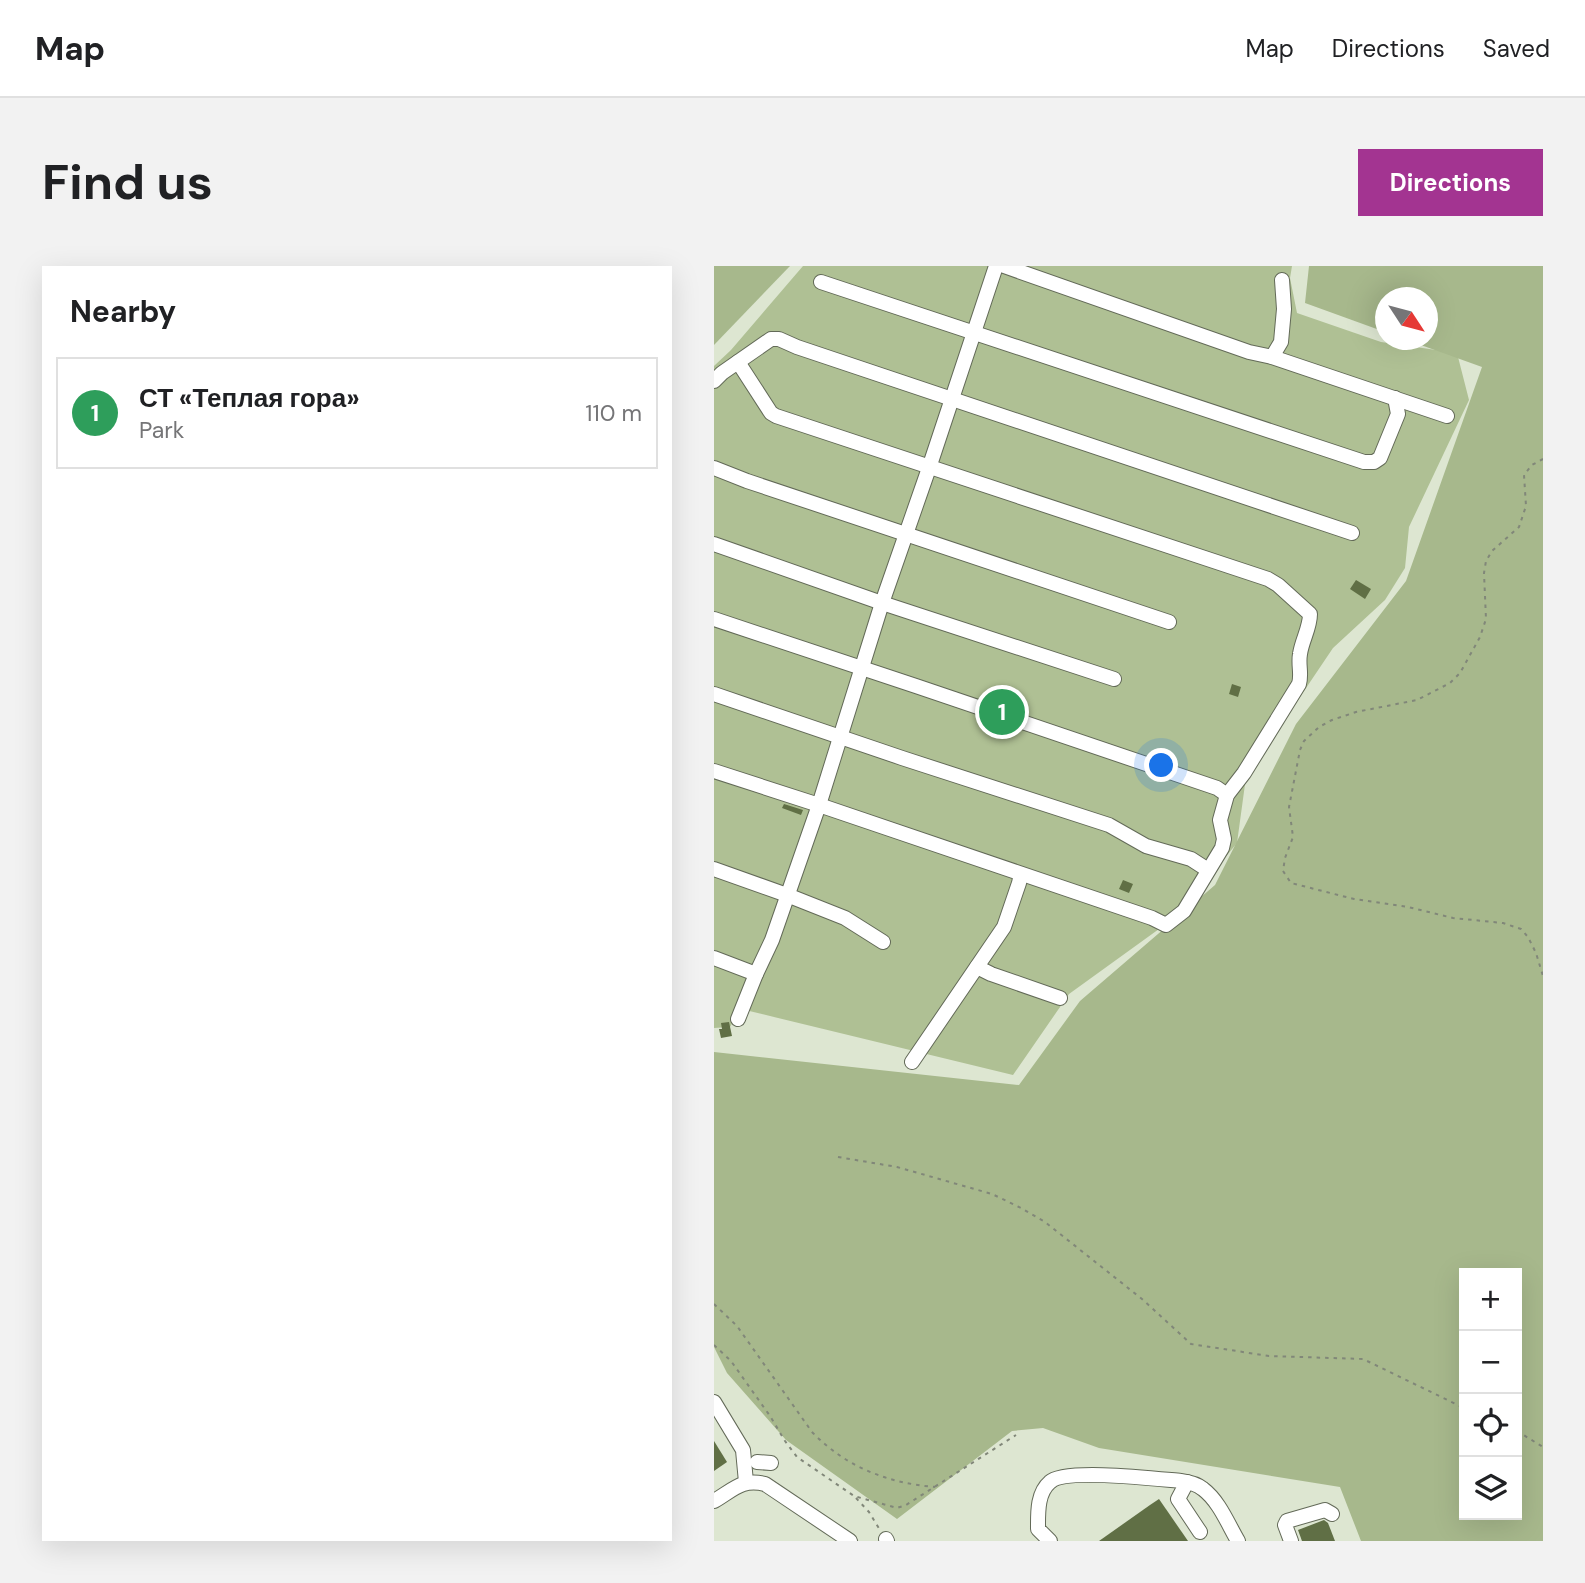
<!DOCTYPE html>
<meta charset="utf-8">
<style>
body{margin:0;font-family:"DM Sans",sans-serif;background:#f2f2f2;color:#202124}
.controls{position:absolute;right:21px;bottom:21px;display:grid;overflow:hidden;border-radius:0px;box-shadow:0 7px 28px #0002}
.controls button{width:63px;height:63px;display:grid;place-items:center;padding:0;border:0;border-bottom:2px solid #e0e0e0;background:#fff;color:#202124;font:35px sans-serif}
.compass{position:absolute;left:661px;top:21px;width:63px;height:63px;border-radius:50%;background:#fff;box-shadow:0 7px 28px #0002;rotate:126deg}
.you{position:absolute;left:448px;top:500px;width:24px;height:24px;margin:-18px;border:5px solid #fff;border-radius:50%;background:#1a73e8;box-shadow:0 0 0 10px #1a73e833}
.badge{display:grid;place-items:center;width:46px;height:46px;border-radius:50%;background:#a33491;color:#fff;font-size:23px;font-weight:700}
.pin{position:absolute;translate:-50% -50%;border:4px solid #fff;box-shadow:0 2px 7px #0006}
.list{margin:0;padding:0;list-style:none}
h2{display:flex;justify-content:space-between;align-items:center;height:91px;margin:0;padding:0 28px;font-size:30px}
h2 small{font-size:23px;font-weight:400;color:#757577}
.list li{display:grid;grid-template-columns:46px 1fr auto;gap:21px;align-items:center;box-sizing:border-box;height:112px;margin:0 14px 14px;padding:0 14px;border:2px solid #e0e0e0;border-radius:0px}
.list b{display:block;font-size:26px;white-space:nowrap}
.list p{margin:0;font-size:23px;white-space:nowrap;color:#757577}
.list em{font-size:23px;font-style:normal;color:#757577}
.icon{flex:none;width:38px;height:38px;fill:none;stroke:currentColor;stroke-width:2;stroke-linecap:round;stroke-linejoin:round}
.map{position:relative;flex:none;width:829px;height:1275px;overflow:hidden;border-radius:0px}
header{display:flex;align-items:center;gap:42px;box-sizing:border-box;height:98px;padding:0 35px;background:#fff;border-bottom:2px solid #e0e0e0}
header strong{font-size:33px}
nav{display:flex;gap:38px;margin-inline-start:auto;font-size:24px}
.intro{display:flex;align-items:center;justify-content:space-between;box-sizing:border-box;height:168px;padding:0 42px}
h1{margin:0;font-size:49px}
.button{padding:18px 32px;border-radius:0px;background:#a33491;color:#fff;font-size:24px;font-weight:700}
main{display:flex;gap:42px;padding:0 42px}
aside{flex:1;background:#fff;border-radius:0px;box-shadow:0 7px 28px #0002}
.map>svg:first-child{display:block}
.green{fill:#afc094}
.forest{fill:#a7b88c;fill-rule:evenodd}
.building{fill:#606f45}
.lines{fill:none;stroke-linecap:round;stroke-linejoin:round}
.minor-casing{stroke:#636a58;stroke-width:16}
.path{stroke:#818779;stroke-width:2;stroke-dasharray:3.5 5;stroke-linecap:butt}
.minor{stroke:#fff;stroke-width:14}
</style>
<header>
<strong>Map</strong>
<nav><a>Map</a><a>Directions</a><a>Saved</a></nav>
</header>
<div class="intro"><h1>Find us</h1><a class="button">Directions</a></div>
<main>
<aside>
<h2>Nearby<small></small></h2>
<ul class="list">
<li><span class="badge" style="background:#2e9e5b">1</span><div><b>СТ «Теплая гора»</b><p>Park</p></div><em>110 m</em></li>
</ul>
</aside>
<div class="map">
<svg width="829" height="1275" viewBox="0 0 829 1275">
<rect width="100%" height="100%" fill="#dde6d1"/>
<polygon class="green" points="89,0 578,0 576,12 583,47 667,76 743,87 755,134 695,261 691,302 671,334 619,382 532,511 523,577 463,650 355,728 299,809 27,743 16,761 0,762 0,100 17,84"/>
<g class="forest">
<polygon points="0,0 76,0 0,79"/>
<path d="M595,0H829V1275H647L626,1221L385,1182L329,1162L298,1165L183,1253L72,1174L13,1107L0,1081V786L305,819L366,735L501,619L582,458L692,315L768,101L693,74H713V32H671V66L591,37ZM750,1007H803V1249H750Z"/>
</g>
<g class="building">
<polygon points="642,314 657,323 651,333 636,323"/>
<polygon points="518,418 527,421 524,431 515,428"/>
<polygon points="70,538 89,544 87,549 68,542"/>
<polygon points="409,614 419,618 415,627 405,623"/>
<polygon points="15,756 18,770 7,772 5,763 8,763 7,757"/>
<polygon points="0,1175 13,1196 0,1205"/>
<polygon points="445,1233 474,1275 385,1275 436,1239"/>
<polygon points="610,1254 614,1257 621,1275 588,1275 584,1264"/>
</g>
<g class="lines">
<g class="minor-casing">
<g id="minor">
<polyline points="290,0 535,86 558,91 733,150"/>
<polyline points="107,16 650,196 660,196 666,192 684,148 681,132"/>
<polyline points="558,91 567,76 570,43 568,14"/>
<polyline points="0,115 8,107 57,73 65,73 83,81 638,267"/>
<polyline points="0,202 33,215 455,356"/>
<polyline points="0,278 168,337 400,413"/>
<path d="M0,353C168,408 336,465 503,522L513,529"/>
<polyline points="0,428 188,492 395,559 432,580 477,593 494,604"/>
<polyline points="0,505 105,539 168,337 215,202 282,0"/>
<polyline points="0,603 73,629 131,652 169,676"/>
<path d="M0,692L42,708L58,674L105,539L438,652L452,659L470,645L508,582L510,573L506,554L513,529L530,507L585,418C588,408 584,399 586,388C588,374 596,362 596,348L564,319L554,313L62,150L57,147L24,96"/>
<polyline points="263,701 277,708 346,732"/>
<polyline points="24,753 42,708"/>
<polyline points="198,796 290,661 305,617 307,608"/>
<polyline points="0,1136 29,1184 32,1216"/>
<polyline points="43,1196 57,1197"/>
<polyline points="473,1216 464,1233 486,1266"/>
<path d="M0,1235C19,1224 28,1212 51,1218L136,1275"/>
<polyline points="172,1273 173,1275"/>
<path d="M336,1275L324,1263C324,1247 323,1227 336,1216C350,1202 444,1213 467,1215C475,1216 483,1218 489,1223C505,1235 514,1258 524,1275"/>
<polyline points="577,1275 571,1259 573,1255 611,1244 618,1248"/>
</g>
</g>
<g class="path">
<polyline points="829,193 818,199 810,209 812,240 805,261 778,285 772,295 770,307 772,353 766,371 746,407 736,417 703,434 642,446 618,454 605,461 590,475 586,484 575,541 579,571 571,592 569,605 577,617 640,633 694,641 739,652 789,657 807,663 814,671 822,687 829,710"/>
<polyline points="124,891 183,901 278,928 305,941 331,956 428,1033 477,1078 555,1090 649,1093 750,1142"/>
<path d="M0,1038L23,1060L98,1166C132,1201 173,1217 221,1221"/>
<polyline points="0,1079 17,1095 56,1150 71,1175 83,1191 140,1230 183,1242 192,1239 302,1169"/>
<polyline points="803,1165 829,1181"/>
<polyline points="142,1232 155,1246 166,1264"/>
</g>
<use href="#minor" class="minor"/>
</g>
</svg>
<div class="controls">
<button>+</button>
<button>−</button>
<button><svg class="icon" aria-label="locate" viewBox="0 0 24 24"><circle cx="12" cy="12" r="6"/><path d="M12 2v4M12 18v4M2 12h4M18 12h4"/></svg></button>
<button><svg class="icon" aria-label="layers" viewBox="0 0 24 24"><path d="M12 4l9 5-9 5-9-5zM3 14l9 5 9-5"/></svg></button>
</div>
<svg class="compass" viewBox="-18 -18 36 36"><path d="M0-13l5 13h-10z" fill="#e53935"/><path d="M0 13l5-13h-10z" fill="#757577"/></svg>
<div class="you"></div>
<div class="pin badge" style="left:288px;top:446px;background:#2e9e5b">1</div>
</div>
</main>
